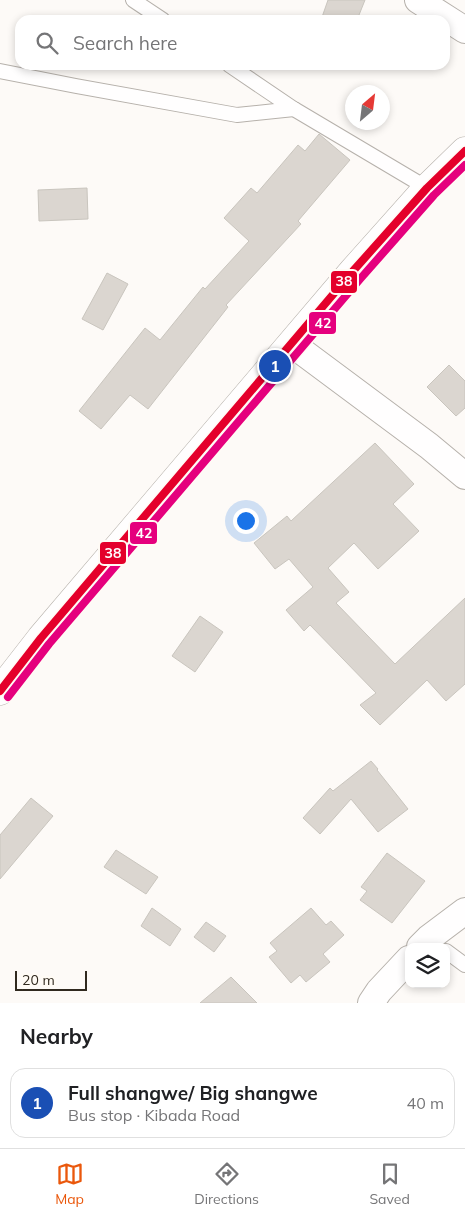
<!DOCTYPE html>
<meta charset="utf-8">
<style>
body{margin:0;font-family:Mulish,sans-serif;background:#f6f6f6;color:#202124}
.controls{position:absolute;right:15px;bottom:15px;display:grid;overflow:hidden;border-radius:10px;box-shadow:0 2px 8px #0003}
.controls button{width:45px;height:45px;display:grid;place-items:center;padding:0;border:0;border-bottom:1px solid #e0e0e0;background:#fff;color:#202124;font:25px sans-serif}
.compass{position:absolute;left:345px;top:85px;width:45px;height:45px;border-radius:50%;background:#fff;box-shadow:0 2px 8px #0003;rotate:28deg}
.scale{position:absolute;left:15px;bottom:12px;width:72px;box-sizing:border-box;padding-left:5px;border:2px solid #30291f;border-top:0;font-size:14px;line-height:18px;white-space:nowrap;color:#30291f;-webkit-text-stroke:4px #fffbf5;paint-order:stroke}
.you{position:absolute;left:245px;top:520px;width:18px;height:18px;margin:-12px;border:4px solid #fff;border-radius:50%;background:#1a73e8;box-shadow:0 0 0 8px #1a73e833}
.badge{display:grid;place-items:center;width:32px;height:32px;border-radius:50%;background:#ea580c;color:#fff;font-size:16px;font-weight:700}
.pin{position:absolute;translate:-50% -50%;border:2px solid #fff;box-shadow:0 1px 5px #0006}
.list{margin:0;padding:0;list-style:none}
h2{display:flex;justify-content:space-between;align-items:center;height:65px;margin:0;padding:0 20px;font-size:21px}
h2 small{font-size:16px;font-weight:400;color:#757577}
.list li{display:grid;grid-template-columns:32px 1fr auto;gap:15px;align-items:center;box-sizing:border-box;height:70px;margin:0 10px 10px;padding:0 10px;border:1px solid #e0e0e0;border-radius:15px}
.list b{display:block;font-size:19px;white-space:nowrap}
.list p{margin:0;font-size:16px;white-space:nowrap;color:#757577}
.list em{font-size:16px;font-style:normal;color:#757577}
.icon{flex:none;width:28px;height:28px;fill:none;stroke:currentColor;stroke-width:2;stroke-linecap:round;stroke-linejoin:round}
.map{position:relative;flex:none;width:465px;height:1003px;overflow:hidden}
.search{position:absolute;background:#fff;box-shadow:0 2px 8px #0003;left:15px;right:15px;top:15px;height:55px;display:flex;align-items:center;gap:12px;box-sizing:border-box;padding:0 18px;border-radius:15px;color:#757577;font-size:19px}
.sheet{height:145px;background:#fff}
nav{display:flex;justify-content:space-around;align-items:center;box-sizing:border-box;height:70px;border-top:1px solid #e0e0e0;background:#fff;font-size:14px;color:#757577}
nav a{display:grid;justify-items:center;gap:2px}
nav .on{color:#ea580c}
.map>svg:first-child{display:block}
.building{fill:#dbd6d0;stroke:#c9c5be}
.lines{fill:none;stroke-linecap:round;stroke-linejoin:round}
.lane-casing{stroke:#b6b1ab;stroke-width:16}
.street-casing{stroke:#b6b1ab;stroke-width:28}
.secondary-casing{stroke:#b6b1ab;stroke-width:29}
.lane{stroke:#fffefe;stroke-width:14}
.street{stroke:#fffefe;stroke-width:26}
.secondary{stroke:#fffefe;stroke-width:28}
.bus-1-casing{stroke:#fffbf5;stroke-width:11}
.bus-2-casing{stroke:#fffbf5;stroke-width:11}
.bus-1{stroke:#e4002b;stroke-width:8}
.bus-2{stroke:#e5007d;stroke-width:8}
.line-badge{stroke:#fffbf5;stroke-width:2}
.badge-label{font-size:14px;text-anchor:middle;font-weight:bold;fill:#fff}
</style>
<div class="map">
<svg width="465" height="1003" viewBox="0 0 465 1003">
<rect width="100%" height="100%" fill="#fdfaf7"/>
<g class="building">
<polygon points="328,0 365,0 357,20 321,20"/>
<polygon points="319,134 350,160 298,221 301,224 226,305 228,307 148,409 130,395 101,429 79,411 145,328 160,340 203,287 205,289 249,241 224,218 251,188 257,193 298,145 305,151"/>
<polygon points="87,188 88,219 39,221 38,190"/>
<polygon points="107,273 128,284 103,330 82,319"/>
<polygon points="449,365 465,381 465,408 456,416 427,387"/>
<polygon points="375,443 414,484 393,504 419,531 378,569 354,543 328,568 349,592 336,603 395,664 465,598 465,684 446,701 427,680 380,725 360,705 376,693 310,625 304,631 286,610 313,587 289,559 275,569 254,543 287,516 291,521"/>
<polygon points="200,616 223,632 195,672 172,656"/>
<polygon points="371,761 378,769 377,770 408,809 378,832 351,799 320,834 303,818 330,788 333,791"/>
<polygon points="31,798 53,816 0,879 0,835"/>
<polygon points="116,850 158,877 146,894 104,867"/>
<polygon points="387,853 425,881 392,923 360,900 367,891 361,887"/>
<polygon points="152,908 181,929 170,946 141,926"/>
<polygon points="311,908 326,925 331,921 344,935 323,954 330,962 306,982 300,975 291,983 269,957 277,951 270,943"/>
<polygon points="206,922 226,936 214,952 194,937"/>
<polygon points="231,977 257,1003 200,1003"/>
</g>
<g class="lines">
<g class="lane-casing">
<g id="lane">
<polyline points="133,0 163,20"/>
<polyline points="229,65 294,109 427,188"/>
<polyline points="0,71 76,86 237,115 294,109"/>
<polyline points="446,951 465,965"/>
</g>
</g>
<g class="street-casing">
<g id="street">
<polyline points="418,0 465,30"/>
<polyline points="292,344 429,446 465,476"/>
<polyline points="420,947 429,938 465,911"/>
<polyline points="371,1003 379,991 409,959"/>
</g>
</g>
<g class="secondary-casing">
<polyline id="secondary" points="0,691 41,638 353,271 427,188 465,151"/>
</g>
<use href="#lane" class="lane"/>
<use href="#street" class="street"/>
<use href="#secondary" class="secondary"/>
<g class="bus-1-casing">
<polyline id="bus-1" points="0,691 41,638 353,271 427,188 465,151"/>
</g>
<g class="bus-2-casing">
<polyline id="bus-2" points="8,697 49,644 361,278 434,195 465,165"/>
</g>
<use href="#bus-1" class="bus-1"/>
<use href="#bus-2" class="bus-2"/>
</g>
<g class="line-badge">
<rect x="330" y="270" width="28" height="24" rx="5" fill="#e4002b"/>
<rect x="308" y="311" width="29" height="24" rx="5" fill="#e5007d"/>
<rect x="129" y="521" width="29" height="24" rx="5" fill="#e5007d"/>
<rect x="99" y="541" width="28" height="24" rx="5" fill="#e4002b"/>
</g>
<g class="badge-label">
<text x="344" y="286">38</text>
<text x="323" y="328">42</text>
<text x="144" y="538">42</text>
<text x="113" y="558">38</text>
</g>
</svg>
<div class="controls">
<button><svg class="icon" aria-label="layers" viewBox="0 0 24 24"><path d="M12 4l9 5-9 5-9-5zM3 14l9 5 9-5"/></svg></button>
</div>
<svg class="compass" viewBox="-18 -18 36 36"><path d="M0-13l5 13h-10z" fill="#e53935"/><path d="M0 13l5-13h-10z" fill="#757577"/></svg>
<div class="scale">20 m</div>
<div class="you"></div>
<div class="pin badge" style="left:275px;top:366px;background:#1a4fb4">1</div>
<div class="search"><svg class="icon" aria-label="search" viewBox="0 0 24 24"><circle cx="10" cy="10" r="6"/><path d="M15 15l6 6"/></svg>Search here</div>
</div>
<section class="sheet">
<h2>Nearby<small></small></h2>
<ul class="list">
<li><span class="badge" style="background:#1a4fb4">1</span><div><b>Full shangwe/ Big shangwe</b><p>Bus stop · Kibada Road</p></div><em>40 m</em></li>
</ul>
</section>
<nav>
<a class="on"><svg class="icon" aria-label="map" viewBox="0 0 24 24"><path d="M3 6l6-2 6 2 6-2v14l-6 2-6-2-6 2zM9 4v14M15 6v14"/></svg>Map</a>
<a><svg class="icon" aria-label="directions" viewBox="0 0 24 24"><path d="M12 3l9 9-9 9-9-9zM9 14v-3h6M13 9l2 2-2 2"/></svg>Directions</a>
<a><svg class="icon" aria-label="saved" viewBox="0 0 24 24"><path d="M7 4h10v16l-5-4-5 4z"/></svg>Saved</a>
</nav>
